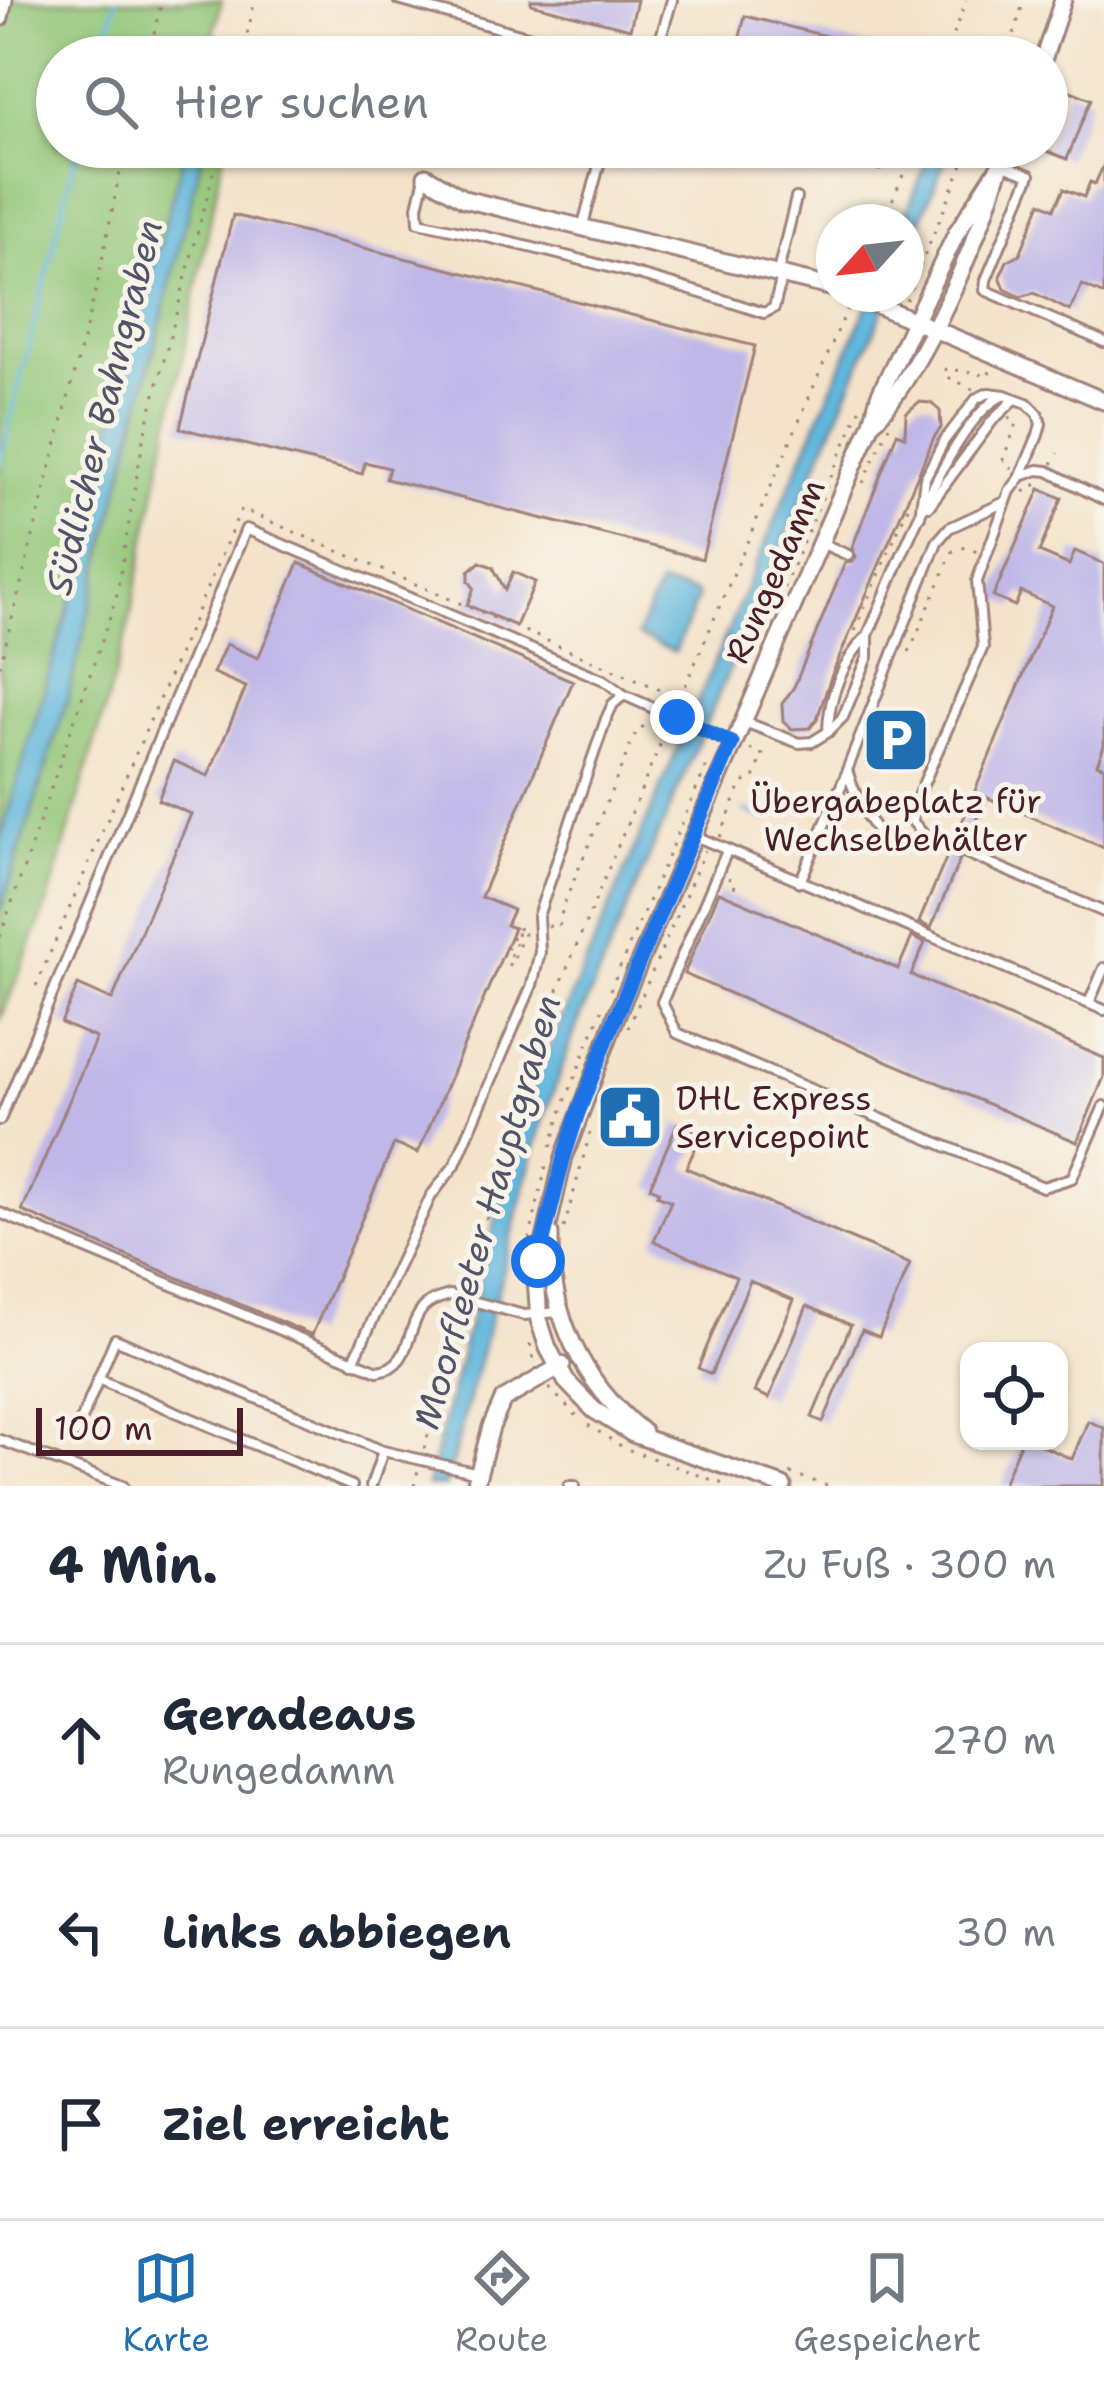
<!DOCTYPE html>
<html lang="de">
<meta charset="utf-8">
<style>
body{margin:0;font-family:"Shantell Sans",sans-serif;background:#f6f6f7;color:#1f2937}
.controls{position:absolute;right:36px;bottom:36px;display:grid;overflow:hidden;border-radius:24px;box-shadow:0 3px 9px #0004}
.controls button{width:108px;height:108px;display:grid;place-items:center;padding:0;border:0;border-bottom:3px solid #e0e1e3;background:#fff;color:#1f2937;font:60px sans-serif}
.compass{position:absolute;left:816px;top:204px;width:108px;height:108px;border-radius:50%;background:#fff;box-shadow:0 3px 9px #0004;rotate:243deg}
.scale{position:absolute;left:36px;bottom:30px;width:207px;box-sizing:border-box;padding-left:12px;border:6px solid #4a1f2b;border-top:0;font-size:33px;line-height:42px;white-space:nowrap;color:#4a1f2b;-webkit-text-stroke:9px #f7f3e8;paint-order:stroke}
.stop{position:absolute;width:36px;height:36px;margin:-27px;border:9px solid #1a73e8;border-radius:50%;background:#fff}
.stop.end{background:#1a73e8;border-color:#fff;box-shadow:0 3px 12px #0008}
.list{margin:0;padding:0;list-style:none}
h2{display:flex;justify-content:space-between;align-items:center;height:156px;margin:0;padding:0 48px;font-size:51px}
h2 small{font-size:39px;font-weight:400;color:#747a83}
.list li{display:grid;grid-template-columns:78px 1fr auto;gap:36px;align-items:center;box-sizing:border-box;height:192px;padding:0 48px;border-top:3px solid #e0e1e3}
.list b{display:block;font-size:45px;white-space:nowrap}
.list p{margin:0;font-size:39px;white-space:nowrap;color:#747a83}
.list em{font-size:39px;font-style:normal;color:#747a83}
.icon{flex:none;width:66px;height:66px;fill:none;stroke:currentColor;stroke-width:2;stroke-linecap:round;stroke-linejoin:round}
.map{position:relative;flex:none;width:1104px;height:1486px;overflow:hidden}
.search{position:absolute;background:#fff;box-shadow:0 3px 9px #0004;left:36px;right:36px;top:36px;height:132px;display:flex;align-items:center;gap:30px;box-sizing:border-box;padding:0 42px;border-radius:66px;color:#747a83;font-size:45px}
.sheet{height:732px;background:#fff}
nav{display:flex;justify-content:space-around;align-items:center;box-sizing:border-box;height:168px;border-top:3px solid #e0e1e3;background:#fff;font-size:33px;color:#747a83}
nav a{display:grid;justify-items:center;gap:6px}
nav .on{color:#1f6fb2}
.map>svg:first-child{display:block}
.green{fill:#8fc475;stroke:#6c7250;stroke-width:3}
.water{fill:#60b7dd;stroke:#556b84;stroke-width:3}
.lines{fill:none;stroke-linecap:round;stroke-linejoin:round}
.stream{stroke:#60b7dd;stroke-width:4.5}
.building{fill:#bfb7e8}
.lane-casing{stroke:#9f817a;stroke-width:14}
.street-casing{stroke:#9f817a;stroke-width:21}
.path{stroke:#9f817a;stroke-width:3;stroke-dasharray:3 9;stroke-linecap:butt}
.lane{stroke:#fff;stroke-width:8}
.street{stroke:#fff;stroke-width:15}
.route{stroke:#1a73e8;stroke-width:15}
.labels{text-anchor:middle;dominant-baseline:central;stroke-width:10;stroke-linejoin:round;paint-order:stroke}
.street-label{font-size:33px;fill:#4a1f2b;stroke:#f7f3e8}
.poi-label{font-size:33px;fill:#4a1f2b;stroke:#f7f3e8}
.water-label{font-size:36px;font-style:italic;fill:#525469;stroke:#f7f3e8}
</style>
<div class="map">
<svg width="1104" height="1486" viewBox="0 0 1104 1486">
<rect width="100%" height="100%" fill="#f7f3e8"/>
<filter id="ink" filterUnits="userSpaceOnUse"><feTurbulence type="fractalNoise" baseFrequency=".00833" numOctaves="2"/><feDisplacementMap in="SourceGraphic" scale="24" xChannelSelector="R" yChannelSelector="G"/><feConvolveMatrix kernelMatrix="1 2 1 2 8 2 1 2 1" color-interpolation-filters="sRGB"/></filter>
<filter id="wash" filterUnits="userSpaceOnUse"><feTurbulence type="fractalNoise" baseFrequency=".004" numOctaves="4" result="noise"/><feDisplacementMap in="SourceGraphic" scale="48" xChannelSelector="R" yChannelSelector="G"/><feGaussianBlur stdDeviation="2.7" result="paint"/><feColorMatrix in="noise" values="0 0 0 0 0 0 0 0 0 0 0 0 0 0 0 0 0 1.4 0 .05"/><feComposite in="paint" operator="in"/></filter>
<g filter="url(#wash)">
<rect width="100%" height="100%" fill="#f4e3ca"/>
<g class="green">
<polygon points="0,0 222,0 208,57 57,57 57,147 186,147 128,358 71,600 0,841"/>
<polygon points="204,147 225,147 127,633 47,905 0,1021 0,912 67,700"/>
</g>
<g class="water">
<polygon points="186,147 204,147 67,700 0,912 0,840 71,600 128,358"/>
<polygon points="933,147 951,147 906,255 906,222 902,222"/>
<polygon points="872,294 890,294 576,1028 541,1126 446,1486 427,1486 514,1147 534,1084"/>
<polygon points="659,585 696,593 698,597 675,652 637,636"/>
</g>
<g class="lines">
<g class="stream">
<polyline points="101,57 116,0"/>
<polyline points="0,462 78,147"/>
<polyline points="745,811 766,819"/>
</g>
</g>
<g id="blocks">
<g class="building">
<polygon points="531,0 637,0 630,29 531,4"/>
<polygon points="745,16 895,53 895,57 735,57"/>
<polygon points="1068,90 1091,99 1067,159 1044,150"/>
<polygon points="804,147 885,147 880,170 804,151"/>
<polygon points="1104,164 1104,295 1082,285 1070,311 1034,293 1021,297 1005,289 1000,276 1007,261 1020,254 1041,202 1054,209 1064,189 1084,197 1090,182 1095,184"/>
<polygon points="233,215 755,346 702,559 386,479 389,468 365,462 362,474 180,428"/>
<polygon points="919,402 931,403 940,411 941,428 934,437 831,677 817,719 810,728 792,729 783,721 782,704 794,687 845,563 852,562 856,557 852,548 897,433 905,436 906,413"/>
<polygon points="1040,489 1062,498 1039,552 1069,565 1075,551 1104,564 1104,746 1097,764 1104,767 1104,848 986,797 966,844 955,839 1052,606 1021,592 1015,606 993,597"/>
<polygon points="480,562 493,567 505,590 513,572 535,582 516,626 467,605 474,588 469,581 469,571"/>
<polygon points="299,563 573,681 481,897 513,910 506,925 514,928 418,1153 394,1144 312,1335 22,1211 96,1038 61,1023 78,985 112,1000 191,814 158,800 174,761 208,776 246,687 213,673 226,644 258,658"/>
<polygon points="948,854 960,859 931,928 919,922"/>
<polygon points="719,892 898,969 912,937 925,943 911,975 1104,1058 1104,1077 1077,1142 684,974"/>
<polygon points="677,1124 702,1134 686,1168 910,1264 879,1337 862,1330 823,1422 812,1417 851,1325 807,1306 769,1398 755,1392 794,1300 750,1281 711,1374 698,1368 736,1277 654,1241 671,1201 657,1195 659,1191 650,1187"/>
<polygon points="1088,1421 1104,1428 1104,1486 1002,1486 1021,1441 1031,1441 1072,1459"/>
</g>
</g>
</g>
<g filter="url(#ink)">
<use href="#blocks" fill-opacity="0" stroke="#9f817a" stroke-width="3"/>
<g class="lines">
<g class="lane-casing">
<g id="lane">
<polyline points="398,0 602,57"/>
<polyline points="655,57 672,0"/>
<polyline points="1001,164 1030,175 986,280 985,290 1104,342"/>
<path d="M425,177L418,206L419,222C536,247 650,275 764,313L774,308L782,276"/>
<polyline points="583,225 604,147"/>
<polyline points="778,272 796,198"/>
<polyline points="1024,475 1038,470 1048,471 1104,500"/>
<polyline points="929,506 992,421 1015,399"/>
<polyline points="920,516 925,478 944,441 977,398 989,393 1005,395 1027,403 1038,414 1041,424 1038,435 1020,478 1010,491 977,581 983,647 912,810 913,822 924,835 1104,912"/>
<polyline points="821,543 848,555"/>
<polyline points="742,721 799,743 812,742 828,732 843,717 868,657 868,637"/>
<path d="M828,732C828,698 843,660 868,635C891,583 952,416 1003,396"/>
<path d="M924,835C887,873 855,798 847,770L937,542L949,528L1005,502"/>
<polyline points="695,836 1104,1010"/>
<polyline points="727,851 662,1002 677,1033 1043,1187 1072,1178 1104,1106"/>
<polyline points="800,882 847,772"/>
<polyline points="1089,1003 1104,968"/>
<polyline points="0,1120 246,529 604,680 624,695 732,743"/>
<path d="M0,1213L378,1371C412,1367 405,1329 423,1308C429,1301 442,1297 450,1295L524,1315L558,1312"/>
<polyline points="353,1362 431,1196 455,1165 532,985 540,952 538,916 606,719 613,704 624,695"/>
<polyline points="98,1379 352,1486"/>
<polyline points="76,1433 115,1339 383,1451 478,1473"/>
<polyline points="0,1440 123,1486"/>
<polyline points="371,1486 383,1451"/>
<polyline points="569,1486 575,1486"/>
</g>
</g>
<g class="street-casing">
<g id="street">
<polyline points="0,18 4,0"/>
<polyline points="1044,57 1063,0"/>
<polyline points="426,176 464,199 834,288"/>
<polyline points="851,294 1104,401"/>
<path d="M877,418C919,371 960,278 983,218C992,194 998,170 1008,147"/>
<path d="M550,1234C549,1313 581,1382 643,1432"/>
<polyline points="475,1486 491,1427 503,1400 562,1365"/>
<polyline points="783,1486 633,1434 594,1410 566,1381 548,1348 539,1320 536,1278 564,1157 617,1014 872,423 879,396 957,232 1001,164"/>
</g>
</g>
<g class="path">
<polyline points="148,57 162,0"/>
<polyline points="242,57 255,0"/>
<polyline points="946,57 966,0"/>
<polyline points="1007,57 1024,0"/>
<polyline points="883,222 915,147"/>
<polyline points="906,300 970,147"/>
<polyline points="973,389 945,376 946,369 973,372 988,377 990,371"/>
<polyline points="1009,417 1017,423 1003,459 1012,469"/>
<polyline points="1052,464 1058,453"/>
<polyline points="863,483 889,426"/>
<polyline points="1024,492 1041,482"/>
<polyline points="774,610 860,409"/>
<polyline points="855,631 910,502"/>
<polyline points="909,652 953,551 966,547 977,552"/>
<polyline points="0,666 97,285 125,147"/>
<polyline points="676,708 847,309"/>
<polyline points="720,837 742,783 754,778 763,755 750,749"/>
<polyline points="728,878 736,882 731,897"/>
<polyline points="548,926 559,927 563,906 637,730 654,721"/>
<polyline points="516,933 519,934 507,964 511,965 526,928"/>
<polyline points="0,937 116,599 143,440 220,147"/>
<polyline points="506,947 508,948 515,930 526,926"/>
<polyline points="36,986 241,509 668,693 664,702"/>
<polyline points="610,990 706,767"/>
<polyline points="628,1028 705,850"/>
<polyline points="551,1147 563,1107 602,1010"/>
<polyline points="564,1228 590,1133"/>
<polyline points="524,1263 547,1162"/>
<polyline points="461,1287 478,1248 536,1043 667,728"/>
<polyline points="530,1344 535,1364"/>
<polyline points="549,1388 580,1419"/>
<polyline points="588,1425 624,1448 729,1486"/>
<polyline points="424,1449 452,1347 456,1307"/>
<polyline points="790,1473 828,1486"/>
<polyline points="414,1486 418,1470"/>
</g>
<use href="#lane" class="lane"/>
<use href="#street" class="street"/>
</g>
</g>
<g class="lines" filter="url(#ink)">
<polyline class="route" points="538,1261 564,1157 578,1113 617,1014 732,743 677,717"/>
</g>
<defs>
<g id="parking-square" transform="scale(3.45)"><rect x="-9" y="-9" width="18" height="18" rx="4" fill="#1f6fb2" stroke="#f7f3e8"/><path d="M-3.5-5.5H1a3.5 3.5 0 0 1 0 7H-1V5.5H-3.5ZM-1-3.4V-.6H.8a1.4 1.4 0 0 0 0-2.8Z" fill="#fff"/></g>
<g id="civic-square" transform="scale(3.45)"><rect x="-9" y="-9" width="18" height="18" rx="4" fill="#1f6fb2" stroke="#f7f3e8"/><path d="M-.6-6.5H3V-4.5H.6V-3L4-1V1h2V6H-6V1h2V-1L-.6-3ZM-1.2 2.5V6h2.4V2.5Z" fill="#fff"/></g>
</defs>
<g fill-rule="evenodd">
<use href="#parking-square" x="896" y="740"/>
<use href="#civic-square" x="630" y="1117"/>
</g>
<g class="labels">
<g class="street-label">
<text transform="translate(775 571) rotate(-66)">Rungedamm</text>
</g>
<g class="poi-label">
<text x="896" y="801">Übergabeplatz für<tspan x="896" dy="38">Wechselbehälter</tspan></text>
<text x="676" y="1098" text-anchor="start">DHL Express<tspan x="676" dy="38">Servicepoint</tspan></text>
</g>
<g class="water-label">
<text transform="translate(104 407) rotate(-76)">Südlicher Bahngraben</text>
<text transform="translate(487 1212) rotate(-74)">Moorfleeter Hauptgraben</text>
</g>
</g>
</svg>
<div class="controls">
<button><svg class="icon" aria-label="locate" viewBox="0 0 24 24"><circle cx="12" cy="12" r="6"/><path d="M12 2v4M12 18v4M2 12h4M18 12h4"/></svg></button>
</div>
<svg class="compass" viewBox="-18 -18 36 36"><path d="M0-13l5 13h-10z" fill="#e53935"/><path d="M0 13l5-13h-10z" fill="#747a83"/></svg>
<div class="scale">100 m</div>
<div class="stop" style="left:538px;top:1261px"></div>
<div class="stop end" style="left:677px;top:717px"></div>
<div class="search"><svg class="icon" aria-label="search" viewBox="0 0 24 24"><circle cx="10" cy="10" r="6"/><path d="M15 15l6 6"/></svg>Hier suchen</div>
</div>
<section class="sheet">
<h2>4 Min.<small>Zu Fuß · 300 m</small></h2>
<ul class="list">
<li><svg class="icon" aria-label="ahead" viewBox="0 0 24 24"><path d="M12 20V5M6 11l6-6 6 6"/></svg><div><b>Geradeaus</b><p>Rungedamm</p></div><em>270 m</em></li>
<li><svg class="icon" aria-label="left" viewBox="0 0 24 24"><path d="M17 20v-9H6M10 6l-5 5 5 5"/></svg><div><b>Links abbiegen</b></div><em>30 m</em></li>
<li><svg class="icon" aria-label="arrive" viewBox="0 0 24 24"><path d="M6 21V4h12l-3 4 3 4H6"/></svg><div><b>Ziel erreicht</b></div></li>
</ul>
</section>
<nav>
<a class="on"><svg class="icon" aria-label="map" viewBox="0 0 24 24"><path d="M3 6l6-2 6 2 6-2v14l-6 2-6-2-6 2zM9 4v14M15 6v14"/></svg>Karte</a>
<a><svg class="icon" aria-label="directions" viewBox="0 0 24 24"><path d="M12 3l9 9-9 9-9-9zM9 14v-3h6M13 9l2 2-2 2"/></svg>Route</a>
<a><svg class="icon" aria-label="saved" viewBox="0 0 24 24"><path d="M7 4h10v16l-5-4-5 4z"/></svg>Gespeichert</a>
</nav>
